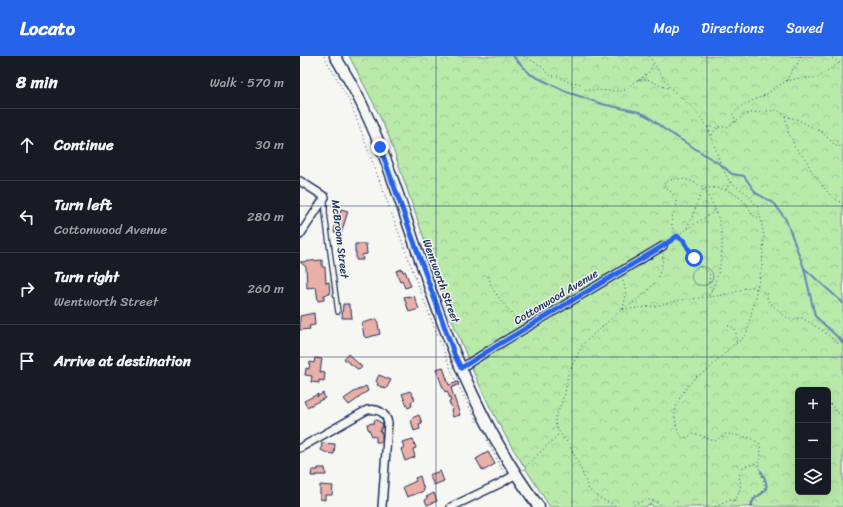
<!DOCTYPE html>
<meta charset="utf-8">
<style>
body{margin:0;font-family:Sriracha,sans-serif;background:#20242c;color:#f1f3f6}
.controls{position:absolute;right:12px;bottom:12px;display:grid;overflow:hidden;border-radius:6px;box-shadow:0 4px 16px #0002}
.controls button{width:36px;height:36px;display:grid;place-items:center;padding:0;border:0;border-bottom:1px solid #363941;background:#171b24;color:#f1f3f6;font:20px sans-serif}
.stop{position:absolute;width:12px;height:12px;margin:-9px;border:3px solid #2563eb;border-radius:50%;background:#fff}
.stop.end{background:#2563eb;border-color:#fff;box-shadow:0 1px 4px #0008}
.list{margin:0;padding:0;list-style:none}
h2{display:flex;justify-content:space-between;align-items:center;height:52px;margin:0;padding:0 16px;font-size:17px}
h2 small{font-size:13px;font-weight:400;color:#9ea1a6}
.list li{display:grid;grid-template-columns:26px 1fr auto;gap:12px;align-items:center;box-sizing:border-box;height:72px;padding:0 16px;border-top:1px solid #363941}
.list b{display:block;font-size:15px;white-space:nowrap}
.list p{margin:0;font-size:13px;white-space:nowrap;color:#9ea1a6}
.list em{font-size:13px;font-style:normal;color:#9ea1a6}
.icon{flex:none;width:22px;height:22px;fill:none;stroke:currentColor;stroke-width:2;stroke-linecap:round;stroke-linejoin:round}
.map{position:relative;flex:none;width:543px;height:451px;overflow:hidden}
header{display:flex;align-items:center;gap:24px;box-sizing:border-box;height:56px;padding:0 20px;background:#2563eb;color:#fff}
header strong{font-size:19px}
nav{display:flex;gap:22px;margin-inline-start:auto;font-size:14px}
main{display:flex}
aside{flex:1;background:#171b24}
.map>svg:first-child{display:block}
.park{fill:url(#park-crowns);stroke:#6a8c84;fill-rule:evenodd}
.pitch{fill:#b9eaaa;stroke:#6a8c84}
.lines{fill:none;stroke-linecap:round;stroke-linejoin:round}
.stream{stroke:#6287b4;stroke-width:2}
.building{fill:#eaafa7;stroke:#1b2f5e}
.lane-casing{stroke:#1b2f5e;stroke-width:6}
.street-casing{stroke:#1b2f5e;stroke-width:10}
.secondary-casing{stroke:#1b2f5e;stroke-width:13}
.path{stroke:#1b2f5e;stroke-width:1;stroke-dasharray:1 3;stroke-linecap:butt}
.lane{stroke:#f6f6f2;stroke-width:3.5}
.street{stroke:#f6f6f2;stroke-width:7}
.secondary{stroke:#f6f6f2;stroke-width:10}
.route{stroke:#2563eb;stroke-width:5}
.grid{fill:none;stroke:#1b2f5e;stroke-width:1;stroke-opacity:0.55}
.labels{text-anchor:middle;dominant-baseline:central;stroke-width:3;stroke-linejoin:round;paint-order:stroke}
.street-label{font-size:11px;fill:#1b2f5e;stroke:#f6f6f2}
</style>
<header>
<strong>Locato</strong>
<nav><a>Map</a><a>Directions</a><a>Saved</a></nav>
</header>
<main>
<aside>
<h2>8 min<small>Walk · 570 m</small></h2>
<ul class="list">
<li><svg class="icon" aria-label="ahead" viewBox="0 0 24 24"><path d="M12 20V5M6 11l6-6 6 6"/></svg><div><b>Continue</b></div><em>30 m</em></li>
<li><svg class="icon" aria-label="left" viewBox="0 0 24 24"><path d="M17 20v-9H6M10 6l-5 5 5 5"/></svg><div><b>Turn left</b><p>Cottonwood Avenue</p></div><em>280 m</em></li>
<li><svg class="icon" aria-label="right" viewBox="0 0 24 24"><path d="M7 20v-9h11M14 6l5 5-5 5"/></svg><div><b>Turn right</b><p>Wentworth Street</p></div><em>260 m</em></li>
<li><svg class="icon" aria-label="arrive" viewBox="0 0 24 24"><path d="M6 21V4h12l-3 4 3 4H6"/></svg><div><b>Arrive at destination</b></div></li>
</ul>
</aside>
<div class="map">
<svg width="543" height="451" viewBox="0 0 543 451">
<defs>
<pattern id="park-crowns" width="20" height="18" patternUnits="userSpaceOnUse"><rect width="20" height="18" fill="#b9eaaa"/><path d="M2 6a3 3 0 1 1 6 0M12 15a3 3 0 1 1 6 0" fill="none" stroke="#9ec995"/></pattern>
</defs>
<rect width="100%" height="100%" fill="#f6f6f2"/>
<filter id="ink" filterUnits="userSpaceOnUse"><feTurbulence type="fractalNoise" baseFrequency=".025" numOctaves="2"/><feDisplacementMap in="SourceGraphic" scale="8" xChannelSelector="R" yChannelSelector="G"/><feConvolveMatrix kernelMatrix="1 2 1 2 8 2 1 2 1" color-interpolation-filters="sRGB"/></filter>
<g filter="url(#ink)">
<path class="park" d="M49,0H543V451H353L351,448L345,451H250L210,388L190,351L172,313L152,264L89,81L73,46ZM498,334H528V436H498Z"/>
<path class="pitch" d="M400,210C408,211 413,214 413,222C405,240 377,221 400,210Z"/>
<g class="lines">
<g class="stream">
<polyline points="213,0 230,18 267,36 302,48 339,56 349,61 364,73 421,109 432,118 444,120 456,137 475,148 486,164 504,212 515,260 543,286"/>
<polyline points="504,212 543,247"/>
<path d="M452,451C450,435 478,443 461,415"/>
</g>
</g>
<g class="building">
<polygon points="41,153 48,155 41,178 34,176 35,170 37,170"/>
<polygon points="55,188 66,188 67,198 62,199 63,204 56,204 56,196 55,196"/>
<polygon points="22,204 22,211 25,211 26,227 29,226 30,238 24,239 24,244 18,245 16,231 7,232 6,211 0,206"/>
<polygon points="102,213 103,216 105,215 111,230 105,232 102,224 100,225 96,215"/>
<polygon points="109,240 109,241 114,240 119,253 109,256 104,241"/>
<polygon points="43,248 49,248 49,252 51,253 52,262 42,262"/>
<polygon points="14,257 15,269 9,270 10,273 0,274 0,260"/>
<polygon points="77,263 80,278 66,282 64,280 62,267"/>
<polygon points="48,298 62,311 59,314 44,303"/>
<polygon points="15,302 22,303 20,316 25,317 24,325 19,324 19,327 11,326 12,320 5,319 6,312 9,313 10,306 14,307"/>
<polygon points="143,311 149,329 158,326 159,328 151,332 160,359 153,361 151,354 153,354 149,346 151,345 147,335 145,336 143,332 136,313"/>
<polygon points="79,319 91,324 86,333 77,329 78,327 76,325"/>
<polygon points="66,330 68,335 58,341 59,342 49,349 44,343 54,336"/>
<polygon points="110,335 115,343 111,346 112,350 108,352 102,338"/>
<polygon points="23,337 25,342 7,351 4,345 18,338 17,341"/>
<polygon points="119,359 122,367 119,368 120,373 114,375 111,364 112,363 112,362"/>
<polygon points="75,363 83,368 80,376 82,377 82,386 76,386 76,381 72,380 69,373 68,373 67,368 74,367"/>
<polygon points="113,383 116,392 113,393 115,401 105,405 101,393 104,391 102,386"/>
<polygon points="22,387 35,388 34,398 27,397 21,394"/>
<polygon points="188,396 195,408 183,415 176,403"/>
<polygon points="18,412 25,412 26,419 16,419 16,420 11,420 12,414 18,414"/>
<polygon points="140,415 144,425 134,429 129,419"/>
<polygon points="120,420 124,435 107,441 103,431 116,425 115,422"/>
<polygon points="20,429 33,430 32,439 25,439 25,444 20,443"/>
<polygon points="134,437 137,445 127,449 125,444 127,443 126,441"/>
</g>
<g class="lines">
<g class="lane-casing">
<polyline id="lane" points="25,144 25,158 38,256"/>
</g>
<g class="street-casing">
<g id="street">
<polyline points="0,125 25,141 0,179"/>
<polyline points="161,312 201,287 363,190"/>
<path d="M0,392L67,354C78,352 86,357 88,367L82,451"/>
<polyline points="151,451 201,427 216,418"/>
</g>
</g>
<g class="secondary-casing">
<path id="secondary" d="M35,0C45,17 56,35 64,53C89,105 105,161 124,215C152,297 187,382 239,451"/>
</g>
<g class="path">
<polyline points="24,0 51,48 129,258 154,321 177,366"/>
<polyline points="224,0 241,10 251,20 259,20 268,26 279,27 286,34 321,35 327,33 335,25 347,23 361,30 369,32"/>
<polyline points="349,0 370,32 392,51 408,71 427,71 443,60 450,57 475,54 479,55 485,60 496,63 522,76 535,89 538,91 543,89"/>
<polyline points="529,0 543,9"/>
<polyline points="339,24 350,15 353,7"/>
<path d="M486,25L500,22H518C522,18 535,9 540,7"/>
<polyline points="485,60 489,78 493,84 494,90 506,104 512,116 531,140 543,148"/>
<polyline points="436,66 433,58 443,49 465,39 486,25 494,11 497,9 501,0"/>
<path d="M408,71L421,109L429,125L447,138L458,151L461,163L464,182L462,210L447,277C442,285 435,287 429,293C422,300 416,306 409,313C406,316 400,318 396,321C385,332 371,350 376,367C377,371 378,378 383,381C387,383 390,378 394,378C402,378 408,384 415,385L425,378H430L451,382L460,388L461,398L459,406L443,411L439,420C443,433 438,441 429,451"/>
<polyline points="412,79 415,74 419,72"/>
<polyline points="426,134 430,126"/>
<path d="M387,173L409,159L415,153C412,147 408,139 404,134C395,123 372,118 363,129C367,135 375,136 377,145C378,155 367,161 374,175C376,180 380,182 384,186C390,193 394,203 399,210C402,214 406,212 409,217C411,221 408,224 409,229C410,231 411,232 412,234"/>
<path d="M368,186L386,173L392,162L397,147L403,133C418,129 437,136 446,148C449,151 451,156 452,159L460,162"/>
<polyline points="189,220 191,231 219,268"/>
<polyline points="409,241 430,238 445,232 452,231 466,237 468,245 481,257 489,263 502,262 522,274 537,287 543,286"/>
<path d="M322,253C327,242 327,234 322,224"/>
<path d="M323,253C345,239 363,226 363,197"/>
<polyline points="428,270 431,270 435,273 437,281 435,289"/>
<polyline points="530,348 537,356 543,360"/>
<polyline points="187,384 204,417"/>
<polyline points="224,414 226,410 260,377"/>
<path d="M319,451L303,444L289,434L279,408L269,389L260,377L256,370L255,363L265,338L268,318L283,288L321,254L355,250L380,244L408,241C423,215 427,182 415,153"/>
<path d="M330,451C346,443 348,440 364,451"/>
<polyline points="415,451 430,444 435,444"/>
<path d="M451,451C450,440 458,441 464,434C466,423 458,416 459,407"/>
</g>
<use href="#lane" class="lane"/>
<use href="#street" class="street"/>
<use href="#secondary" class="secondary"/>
</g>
</g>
<g class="lines" filter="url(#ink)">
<polyline class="route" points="80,91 155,300 161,312 201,287 363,190 377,180 384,185 394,202"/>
</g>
<path class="grid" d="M136,0V451M272,0V451M407,0V451M0,150H543M0,301H543"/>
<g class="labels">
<g class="street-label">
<text transform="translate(40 183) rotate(83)">McBroom Street</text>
<text transform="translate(141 225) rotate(70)">Wentworth Street</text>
<text transform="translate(256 241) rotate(-31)">Cottonwood Avenue</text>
</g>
</g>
</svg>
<div class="controls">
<button>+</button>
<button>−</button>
<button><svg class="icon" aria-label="layers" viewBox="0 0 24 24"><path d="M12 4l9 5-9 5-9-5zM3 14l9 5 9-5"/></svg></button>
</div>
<div class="stop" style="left:394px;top:202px"></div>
<div class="stop end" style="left:80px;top:91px"></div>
</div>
</main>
